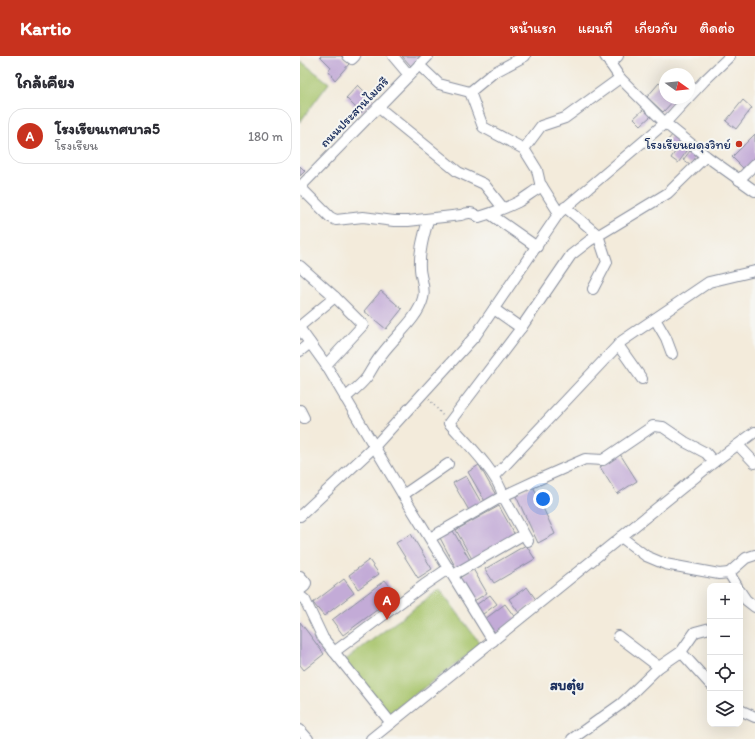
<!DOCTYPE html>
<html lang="th">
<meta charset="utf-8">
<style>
body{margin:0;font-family:Itim,"Playpen Sans Thai",sans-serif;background:#f2f2f3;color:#2b2b33}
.controls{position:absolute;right:12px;bottom:12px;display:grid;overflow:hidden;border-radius:8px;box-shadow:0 4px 16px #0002}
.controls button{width:36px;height:36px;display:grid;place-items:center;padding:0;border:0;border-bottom:1px solid #e1e1e2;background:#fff;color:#2b2b33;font:20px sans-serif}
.compass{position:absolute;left:359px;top:12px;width:36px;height:36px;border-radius:50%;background:#fff;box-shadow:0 4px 16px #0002;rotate:105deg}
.you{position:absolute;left:243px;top:443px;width:14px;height:14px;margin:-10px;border:3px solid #fff;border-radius:50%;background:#1a73e8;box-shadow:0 0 0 6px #1a73e833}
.badge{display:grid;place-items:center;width:26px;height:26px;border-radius:50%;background:#c8321e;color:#fff;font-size:13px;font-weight:700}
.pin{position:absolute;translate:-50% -33px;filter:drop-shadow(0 1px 2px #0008)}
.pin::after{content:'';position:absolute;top:21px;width:14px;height:12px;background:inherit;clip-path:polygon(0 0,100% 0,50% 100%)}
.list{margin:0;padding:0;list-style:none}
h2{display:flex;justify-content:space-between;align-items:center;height:52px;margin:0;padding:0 16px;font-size:17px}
h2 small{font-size:13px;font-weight:400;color:#7c7c81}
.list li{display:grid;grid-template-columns:26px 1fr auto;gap:12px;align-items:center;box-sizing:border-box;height:56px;margin:0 8px 8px;padding:0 8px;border:1px solid #e1e1e2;border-radius:16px}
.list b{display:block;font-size:15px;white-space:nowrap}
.list p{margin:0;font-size:13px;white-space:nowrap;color:#7c7c81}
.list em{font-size:13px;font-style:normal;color:#7c7c81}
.icon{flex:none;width:22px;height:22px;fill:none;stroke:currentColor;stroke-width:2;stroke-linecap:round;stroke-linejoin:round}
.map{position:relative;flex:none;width:455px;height:683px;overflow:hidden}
header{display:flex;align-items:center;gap:24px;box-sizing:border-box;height:56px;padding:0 20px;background:#c8321e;color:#fff}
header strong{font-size:19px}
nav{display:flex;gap:22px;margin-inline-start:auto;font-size:14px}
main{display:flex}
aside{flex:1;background:#fff}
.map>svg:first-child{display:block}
.green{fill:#a7c46b;stroke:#617a64}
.building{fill:#c3abd7}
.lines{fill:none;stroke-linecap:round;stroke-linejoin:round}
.minor-casing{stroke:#878d9c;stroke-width:12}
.path{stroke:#878d9c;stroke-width:1.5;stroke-dasharray:1 3;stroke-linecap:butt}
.minor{stroke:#fff;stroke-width:10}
.poi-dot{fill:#c8321e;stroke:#f6f6f2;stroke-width:1.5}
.labels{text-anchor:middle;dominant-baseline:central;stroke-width:4;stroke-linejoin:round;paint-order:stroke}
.street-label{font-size:13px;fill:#1b2f5e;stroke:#f6f6f2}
.poi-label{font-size:13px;fill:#1b2f5e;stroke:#f6f6f2;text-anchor:end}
.neighbourhood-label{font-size:14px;font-weight:bold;fill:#1b2f5e;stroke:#f6f6f2}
</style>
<header>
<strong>Kartio</strong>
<nav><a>หน้าแรก</a><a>แผนที่</a><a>เกี่ยวกับ</a><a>ติดต่อ</a></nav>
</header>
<main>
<aside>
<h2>ใกล้เคียง<small></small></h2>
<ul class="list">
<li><span class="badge">A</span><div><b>โรงเรียนเทศบาล5</b><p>โรงเรียน</p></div><em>180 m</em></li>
</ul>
</aside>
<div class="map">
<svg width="455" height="683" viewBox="0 0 455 683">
<rect width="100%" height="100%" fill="#f6f6f2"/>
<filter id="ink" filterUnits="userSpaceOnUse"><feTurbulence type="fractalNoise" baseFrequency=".025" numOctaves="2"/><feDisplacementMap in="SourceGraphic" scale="8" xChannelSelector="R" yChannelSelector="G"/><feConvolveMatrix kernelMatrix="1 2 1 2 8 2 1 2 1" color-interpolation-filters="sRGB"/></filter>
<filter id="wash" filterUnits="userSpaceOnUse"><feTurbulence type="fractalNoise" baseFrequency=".012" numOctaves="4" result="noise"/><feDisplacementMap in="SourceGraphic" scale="16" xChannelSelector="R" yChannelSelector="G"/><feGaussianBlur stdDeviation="0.9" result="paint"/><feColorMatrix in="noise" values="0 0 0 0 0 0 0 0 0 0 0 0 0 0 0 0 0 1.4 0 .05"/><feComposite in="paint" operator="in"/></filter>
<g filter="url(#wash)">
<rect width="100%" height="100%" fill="#f3ebdb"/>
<g class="green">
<polygon points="2,6 29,27 0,66 0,9"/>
<polygon points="140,533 181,589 86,660 44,605"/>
</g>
<g id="blocks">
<g class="building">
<polygon points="20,0 41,0 49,8 35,24 28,15 31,11"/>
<polygon points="102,0 120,0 121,1 111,10"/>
<polygon points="359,27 365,33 365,42 376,42 363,56 347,41"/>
<polygon points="58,29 73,44 61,57 46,42"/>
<polygon points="443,44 452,52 436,73 426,65"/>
<polygon points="344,53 351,60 341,69 334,62"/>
<polygon points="373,78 381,84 371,96 363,90"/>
<polygon points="455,78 455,104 445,114 432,101"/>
<polygon points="379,90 387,95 378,107 371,102"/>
<polygon points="390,95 397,100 390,109 383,104"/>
<polygon points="0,110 5,115 0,120"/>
<polygon points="81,235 102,253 86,273 64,255"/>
<polygon points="320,398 337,425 317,438 300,411"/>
<polygon points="179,409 197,441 186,447 168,416"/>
<polygon points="166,420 182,448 170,456 153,427"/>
<polygon points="233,430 255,478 238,487 215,438"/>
<polygon points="199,450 215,479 172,503 156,474"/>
<polygon points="152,473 171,506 157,514 139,480"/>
<polygon points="111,478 132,513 118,522 96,487"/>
<polygon points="226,489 235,503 194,527 185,513"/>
<polygon points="69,504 79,518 58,533 49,519"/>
<polygon points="173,513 187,537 174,545 159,522"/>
<polygon points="44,523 54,537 24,560 13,547"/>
<polygon points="85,524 97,539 43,579 32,564"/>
<polygon points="227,531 237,545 219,557 209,543"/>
<polygon points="190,539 197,548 183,558 176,549"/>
<polygon points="205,548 216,563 196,578 185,563"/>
<polygon points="0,566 24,598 4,614 0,609"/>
</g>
</g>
</g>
<g filter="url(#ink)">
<use href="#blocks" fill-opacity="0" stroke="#878d9c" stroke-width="1"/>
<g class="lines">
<g class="minor-casing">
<g id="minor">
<polyline points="48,0 52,3 55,0"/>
<polyline points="93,0 109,19"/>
<polyline points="305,0 320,22 365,67 406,100 455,135"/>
<polyline points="310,8 318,0"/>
<polyline points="119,9 139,28 170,36 193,17 225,0"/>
<polyline points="170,36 183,71 224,93 237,114 240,127 259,157"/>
<polyline points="389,41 404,25 430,0"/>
<polyline points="78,51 158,116 184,128 203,152"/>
<polyline points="224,93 241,70 265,62 320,22"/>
<polyline points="439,124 455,108"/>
<path d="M0,131L30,161L36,164L63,161L94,165H108L161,159C169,156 172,156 179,161C192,157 206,152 218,146C226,141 234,135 242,130"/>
<polyline points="0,131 128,0"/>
<polyline points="265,151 298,179 307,206 293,233"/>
<polyline points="190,158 237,191"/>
<polyline points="0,210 35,241 63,269 26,309"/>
<polyline points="194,253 221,272"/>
<polyline points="355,263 366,282 372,298"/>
<polyline points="0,270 35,241"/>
<polyline points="0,273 26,309 103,439 193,585"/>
<polyline points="318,289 342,323"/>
<polyline points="0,295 10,287"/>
<path d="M45,342C53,335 61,329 67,321C72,313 76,305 82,298C95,280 118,263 123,242C126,232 120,221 120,212C119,195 124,179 128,164"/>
<polyline points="0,354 4,362"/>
<polyline points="438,389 455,407"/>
<polyline points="195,420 322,285 409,226 455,215"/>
<polyline points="103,439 148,408"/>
<polyline points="0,460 74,391 176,279 259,157 365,67 388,42"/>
<polyline points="321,481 346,500 365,508 419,518 429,517 437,530"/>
<polyline points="130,482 203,440 244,421 285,403 303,404 353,370 363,371 385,386 406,397 414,406"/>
<path d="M228,485L203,440C198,417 165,385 149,367L221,272L271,199L289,185L368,137L406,100"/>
<polyline points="429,517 446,502 455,499"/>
<polyline points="153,519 219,481"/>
<polyline points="0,520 6,527 5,530 0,534"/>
<polyline points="440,535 446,544 455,551"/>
<polyline points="0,540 5,544 23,582 91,667"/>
<polyline points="318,580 359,611"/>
<polyline points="34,596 124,529 149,512"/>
<polyline points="381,596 410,628"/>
<polyline points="440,654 455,661"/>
<polyline points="0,674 8,683"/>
<polyline points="71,683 414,406 455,376"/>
<polyline points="272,683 321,648 359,611 381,596 395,576 410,572"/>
</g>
</g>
<polyline class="path" points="129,343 143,360"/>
<use href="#minor" class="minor"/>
</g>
</g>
<circle class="poi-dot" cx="439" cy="88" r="4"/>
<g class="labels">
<g class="street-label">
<text transform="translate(54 56) rotate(-46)">ถนนประสานไมตรี</text>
</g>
<g class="poi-label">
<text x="431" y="88">โรงเรียนผดุงวิทย์</text>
</g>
<g class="neighbourhood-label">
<text x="267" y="629">สบตุ๋ย</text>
</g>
</g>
</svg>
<div class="controls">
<button>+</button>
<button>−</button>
<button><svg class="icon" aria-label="locate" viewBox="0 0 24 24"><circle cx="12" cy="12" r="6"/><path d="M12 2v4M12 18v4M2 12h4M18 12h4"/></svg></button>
<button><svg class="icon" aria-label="layers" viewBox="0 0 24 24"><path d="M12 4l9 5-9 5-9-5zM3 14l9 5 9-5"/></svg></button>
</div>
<svg class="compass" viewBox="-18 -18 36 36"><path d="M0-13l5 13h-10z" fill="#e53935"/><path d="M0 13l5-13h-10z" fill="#7c7c81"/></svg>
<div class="you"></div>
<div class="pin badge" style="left:87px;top:564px">A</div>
</div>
</main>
